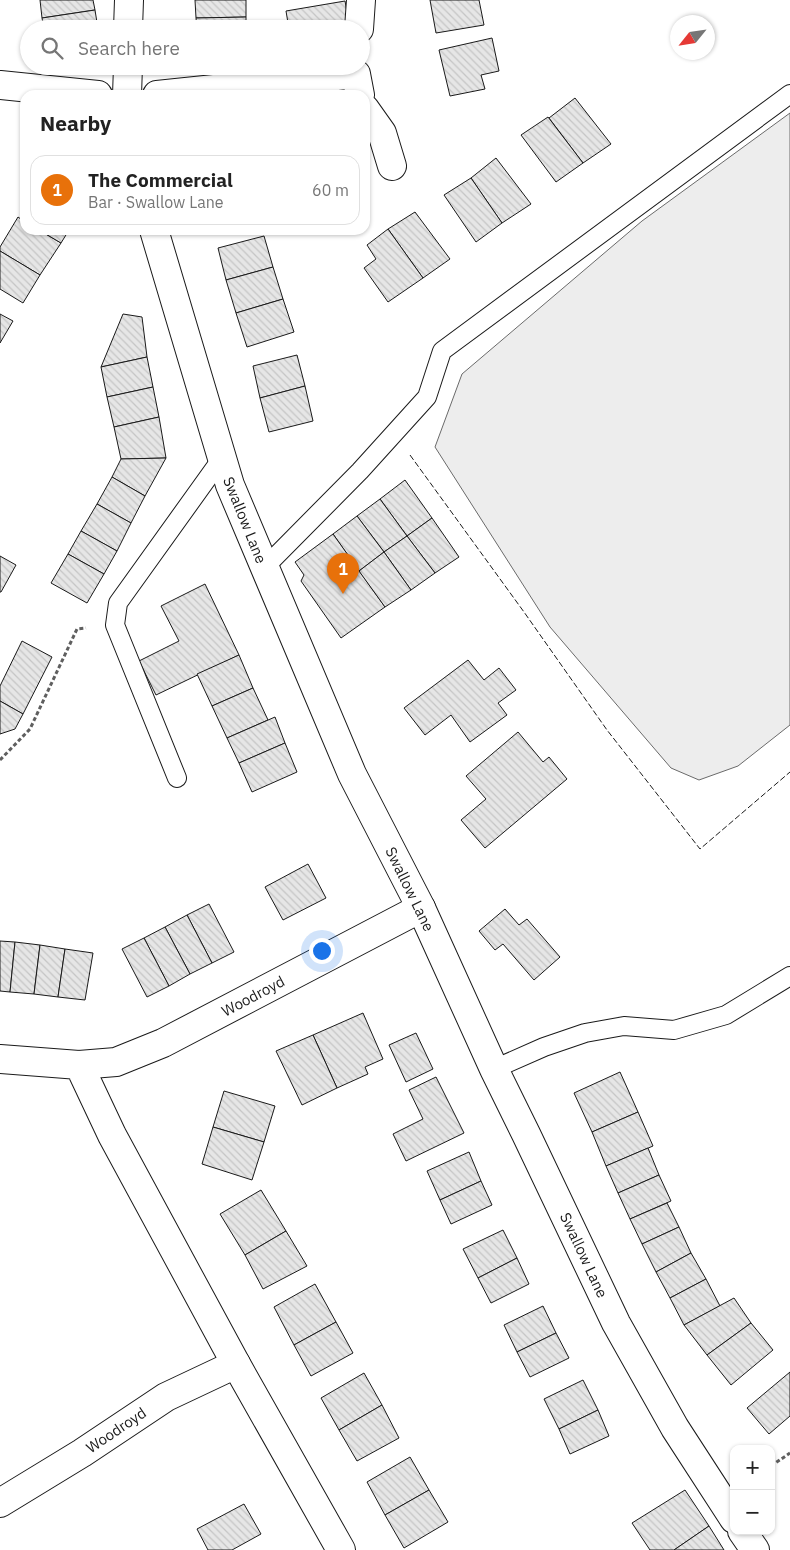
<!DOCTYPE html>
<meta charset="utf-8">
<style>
body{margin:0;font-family:"IBM Plex Sans",sans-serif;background:#f2f2f2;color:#222}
.controls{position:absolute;right:15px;bottom:15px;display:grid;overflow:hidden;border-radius:10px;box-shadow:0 1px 4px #0004}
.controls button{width:45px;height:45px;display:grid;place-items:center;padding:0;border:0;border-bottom:1px solid #e0e0e0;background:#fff;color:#222;font:25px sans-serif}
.compass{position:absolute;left:670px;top:15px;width:45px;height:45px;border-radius:50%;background:#fff;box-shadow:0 1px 4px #0004;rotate:240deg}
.you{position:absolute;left:321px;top:950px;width:18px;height:18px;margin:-12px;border:4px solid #fff;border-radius:50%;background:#1a73e8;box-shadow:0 0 0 8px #1a73e833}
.badge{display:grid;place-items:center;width:32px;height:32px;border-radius:50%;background:#1a73e8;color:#fff;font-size:16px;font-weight:700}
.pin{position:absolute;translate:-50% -41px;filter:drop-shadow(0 1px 2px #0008)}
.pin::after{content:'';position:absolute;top:26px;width:18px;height:15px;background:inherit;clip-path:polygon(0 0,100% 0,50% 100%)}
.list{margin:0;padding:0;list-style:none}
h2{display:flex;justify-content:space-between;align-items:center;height:65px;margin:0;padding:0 20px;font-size:21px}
h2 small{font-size:16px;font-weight:400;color:#767676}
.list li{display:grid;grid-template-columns:32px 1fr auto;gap:15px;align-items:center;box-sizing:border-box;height:70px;margin:0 10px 10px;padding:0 10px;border:1px solid #e0e0e0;border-radius:15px}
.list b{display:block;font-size:19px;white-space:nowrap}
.list p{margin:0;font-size:16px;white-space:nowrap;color:#767676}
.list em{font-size:16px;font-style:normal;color:#767676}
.icon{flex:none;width:28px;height:28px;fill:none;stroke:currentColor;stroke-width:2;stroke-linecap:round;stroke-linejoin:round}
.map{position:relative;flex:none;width:790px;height:1550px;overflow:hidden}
.search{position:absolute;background:#fff;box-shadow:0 1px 4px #0004;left:20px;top:20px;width:350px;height:55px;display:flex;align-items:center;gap:12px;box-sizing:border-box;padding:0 18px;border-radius:28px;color:#767676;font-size:19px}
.panel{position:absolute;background:#fff;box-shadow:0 1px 4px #0004;left:20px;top:90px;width:350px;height:145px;border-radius:15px}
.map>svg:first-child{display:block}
.built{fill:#ededed;stroke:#6a6a6a}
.building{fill:url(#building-back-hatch);stroke:#1a1a1a}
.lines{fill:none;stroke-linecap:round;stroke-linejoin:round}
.service-casing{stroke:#1a1a1a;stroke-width:20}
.minor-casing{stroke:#1a1a1a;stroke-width:30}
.tertiary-casing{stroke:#1a1a1a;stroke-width:30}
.path{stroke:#5f5f5f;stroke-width:3;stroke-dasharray:4 2.5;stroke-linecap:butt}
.service{stroke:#fff;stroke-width:18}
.minor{stroke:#fff;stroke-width:28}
.tertiary{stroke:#fff;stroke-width:28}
.fence{stroke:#1a1a1a;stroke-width:1;stroke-dasharray:6 2.5;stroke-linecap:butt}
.labels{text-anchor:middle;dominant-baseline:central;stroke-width:4;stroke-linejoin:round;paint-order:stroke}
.street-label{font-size:15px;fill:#1a1a1a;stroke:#fff}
</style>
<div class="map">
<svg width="790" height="1550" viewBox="0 0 790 1550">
<defs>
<pattern id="building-back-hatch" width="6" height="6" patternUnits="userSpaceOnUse" patternTransform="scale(1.25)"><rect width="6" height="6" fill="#e6e6e6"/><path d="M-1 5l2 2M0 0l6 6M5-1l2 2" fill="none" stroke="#c5c5c5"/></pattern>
</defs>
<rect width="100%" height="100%" fill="#fff"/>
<polygon class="built" points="790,113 790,725 738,766 699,780 671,768 550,627 435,447 462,374 642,221"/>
<g class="building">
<polygon points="40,0 93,0 95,10 42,18"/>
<polygon points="195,0 246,0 246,17 196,18"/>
<polygon points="430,0 479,0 484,25 436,33"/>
<polygon points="345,1 350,29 289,29 286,11"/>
<polygon points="95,10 98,29 44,29 42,18"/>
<polygon points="246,17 246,29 197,29 196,18"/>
<polygon points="492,38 499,71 481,75 485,89 450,96 439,50"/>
<polygon points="198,66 278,66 278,70 199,73"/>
<polygon points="575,98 611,144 583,163 549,118"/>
<polygon points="548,117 583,163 556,182 521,135"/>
<polygon points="496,158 531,204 502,223 471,178"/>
<polygon points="471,178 502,223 476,242 444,195"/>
<polygon points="415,212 450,259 423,278 388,229"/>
<polygon points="18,217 25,222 25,230 39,230 61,243 40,275 0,251 0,247"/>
<polygon points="388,229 423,278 388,302 364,268 376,259 367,245"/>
<polygon points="39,230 69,230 61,243"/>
<polygon points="264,236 273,267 226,280 218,248"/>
<polygon points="0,251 40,275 23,303 0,289"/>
<polygon points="273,267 283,299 236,313 226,280"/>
<polygon points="283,299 294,332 247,347 236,313"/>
<polygon points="0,314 13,321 0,343"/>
<polygon points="123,314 142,317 147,357 101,367"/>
<polygon points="297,355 305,386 260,398 253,366"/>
<polygon points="147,357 153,387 107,397 101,367"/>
<polygon points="305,386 313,421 269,432 260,398"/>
<polygon points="153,387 159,417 114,427 107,397"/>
<polygon points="159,417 166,458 121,459 114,427"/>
<polygon points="166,458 145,496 112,477 121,459"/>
<polygon points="112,477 145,496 131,523 97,504"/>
<polygon points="405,480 432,518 407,536 380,499"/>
<polygon points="380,499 407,536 384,552 357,516"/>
<polygon points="97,504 131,523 117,551 81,531"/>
<polygon points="357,516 384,552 359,571 333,534"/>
<polygon points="432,518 459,557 435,573 407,536"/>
<polygon points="81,531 117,551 104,574 68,554"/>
<polygon points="333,534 385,607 341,638 301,581 304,575 295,562"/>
<polygon points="407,536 435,573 411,590 384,552"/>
<polygon points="384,552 411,590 385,607 359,571"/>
<polygon points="68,554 104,574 87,603 51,583"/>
<polygon points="0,556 16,565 1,592 0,592"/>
<polygon points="205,584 239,655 156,695 139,661 179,641 161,606"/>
<polygon points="22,641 52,657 23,714 0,701 0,686"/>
<polygon points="239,655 253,688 212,706 197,674"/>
<polygon points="468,660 484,680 499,668 516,690 498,703 507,715 470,742 451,715 425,735 404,708"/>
<polygon points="253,688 268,720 227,738 212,706"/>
<polygon points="0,701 23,714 15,729 0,734"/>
<polygon points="275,717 285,743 239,763 227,738"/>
<polygon points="518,732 543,762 549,757 567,779 485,848 461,820 486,799 466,776"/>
<polygon points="285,743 297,772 252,792 239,763"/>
<polygon points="308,864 326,898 283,920 265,887"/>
<polygon points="209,904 234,952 212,963 187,915"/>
<polygon points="505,909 519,925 527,919 560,957 534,980 503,944 495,950 479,931"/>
<polygon points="187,915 212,963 190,974 165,927"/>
<polygon points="165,927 190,974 169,986 144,938"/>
<polygon points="144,938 169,986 147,997 122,949"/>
<polygon points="0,941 15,942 10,992 0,991"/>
<polygon points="15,942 40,945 34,994 10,992"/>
<polygon points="40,945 65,949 58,997 34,994"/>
<polygon points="65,949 93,953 85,1000 58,997"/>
<polygon points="363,1013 383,1059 365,1067 368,1074 337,1088 313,1035"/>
<polygon points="416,1033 433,1069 406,1082 389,1045"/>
<polygon points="313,1035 337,1088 302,1105 276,1051"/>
<polygon points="620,1072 638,1112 592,1132 574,1093"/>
<polygon points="436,1077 464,1133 406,1161 393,1134 423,1119 409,1090"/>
<polygon points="224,1091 275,1106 264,1142 213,1127"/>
<polygon points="638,1112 653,1146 606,1166 592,1132"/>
<polygon points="213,1127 264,1142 252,1180 202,1164"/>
<polygon points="648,1148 659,1175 618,1193 606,1166"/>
<polygon points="469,1152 481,1181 440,1200 427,1171"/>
<polygon points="659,1175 671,1201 630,1219 618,1193"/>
<polygon points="481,1181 492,1205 451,1224 440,1200"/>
<polygon points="261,1190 286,1231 245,1255 220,1214"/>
<polygon points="667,1203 679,1227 642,1244 630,1219"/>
<polygon points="679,1227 691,1253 656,1272 642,1244"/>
<polygon points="503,1230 517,1258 478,1278 463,1249"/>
<polygon points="286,1231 307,1266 263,1289 245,1255"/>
<polygon points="691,1253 706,1279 670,1298 656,1272"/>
<polygon points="517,1258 529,1284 491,1303 478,1278"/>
<polygon points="706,1279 720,1306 684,1325 670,1298"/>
<polygon points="315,1284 336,1322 294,1345 274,1307"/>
<polygon points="734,1298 751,1323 707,1355 684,1325"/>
<polygon points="543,1306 556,1333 517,1352 504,1325"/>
<polygon points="336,1322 353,1353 311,1376 294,1345"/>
<polygon points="751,1323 773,1350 731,1385 707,1355"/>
<polygon points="556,1333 569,1358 530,1377 517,1352"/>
<polygon points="790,1372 790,1416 769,1434 747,1408"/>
<polygon points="364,1373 382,1405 339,1430 321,1398"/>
<polygon points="583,1380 598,1410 559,1429 544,1399"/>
<polygon points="382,1405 399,1438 357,1461 339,1430"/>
<polygon points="598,1410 609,1436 570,1454 559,1429"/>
<polygon points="410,1457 429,1490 385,1515 367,1482"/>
<polygon points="429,1490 448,1522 404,1548 385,1515"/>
<polygon points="685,1490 709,1526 674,1550 650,1550 632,1523"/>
<polygon points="244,1504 261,1534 232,1550 208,1550 197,1529"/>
<polygon points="709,1526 724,1550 674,1550"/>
</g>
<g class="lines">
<g class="service-casing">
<g id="service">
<polyline points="265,567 360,471 427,397 442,351 790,94"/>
<polyline points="177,778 115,625 118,603 222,458"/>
<polyline points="494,1069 544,1047 585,1033 624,1026 674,1030 726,1015 790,976"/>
</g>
</g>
<g class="minor-casing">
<g id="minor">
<polyline points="359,29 361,0"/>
<polyline points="0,85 98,95"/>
<polyline points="157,95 356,74 360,95"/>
<polyline points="365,109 382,133 392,166"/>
<polyline points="0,1059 79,1065 112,1135 236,1364 341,1550"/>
<polyline points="79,1065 116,1062 163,1043 421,908"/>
<polyline points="0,1503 82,1453 166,1397 236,1364"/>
</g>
</g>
<g class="tertiary-casing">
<g id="tertiary">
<polyline points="128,29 129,0"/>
<polyline points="127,95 128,66"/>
<polyline points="154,230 230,485 352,774 421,908 494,1069 526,1134 616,1323 675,1428 734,1519"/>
<polyline points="742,1531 755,1550"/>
</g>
</g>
<g class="path">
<polyline points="0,760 30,729 77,629 86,628"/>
<polyline points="771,1466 790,1453"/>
</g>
<use href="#service" class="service"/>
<use href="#minor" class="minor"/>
<use href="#tertiary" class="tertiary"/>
<polyline class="fence" points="410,455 524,612 607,730 700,849 790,772"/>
</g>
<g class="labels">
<g class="street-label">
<text transform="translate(245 520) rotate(68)">Swallow Lane</text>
<text transform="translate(410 889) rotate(64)">Swallow Lane</text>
<text transform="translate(253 996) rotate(-28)">Woodroyd</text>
<text transform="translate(584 1255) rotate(65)">Swallow Lane</text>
<text transform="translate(116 1430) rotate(-34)">Woodroyd</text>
</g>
</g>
</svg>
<div class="controls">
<button>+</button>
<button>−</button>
</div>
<svg class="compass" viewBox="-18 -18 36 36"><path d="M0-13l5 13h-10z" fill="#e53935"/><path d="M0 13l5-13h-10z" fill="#767676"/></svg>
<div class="you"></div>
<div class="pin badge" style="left:343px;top:594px;background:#e8710a">1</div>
<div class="search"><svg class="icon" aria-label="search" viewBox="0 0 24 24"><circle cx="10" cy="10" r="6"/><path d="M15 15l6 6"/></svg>Search here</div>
<section class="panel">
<h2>Nearby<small></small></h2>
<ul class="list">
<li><span class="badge" style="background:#e8710a">1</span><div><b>The Commercial</b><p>Bar · Swallow Lane</p></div><em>60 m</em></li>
</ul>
</section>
</div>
